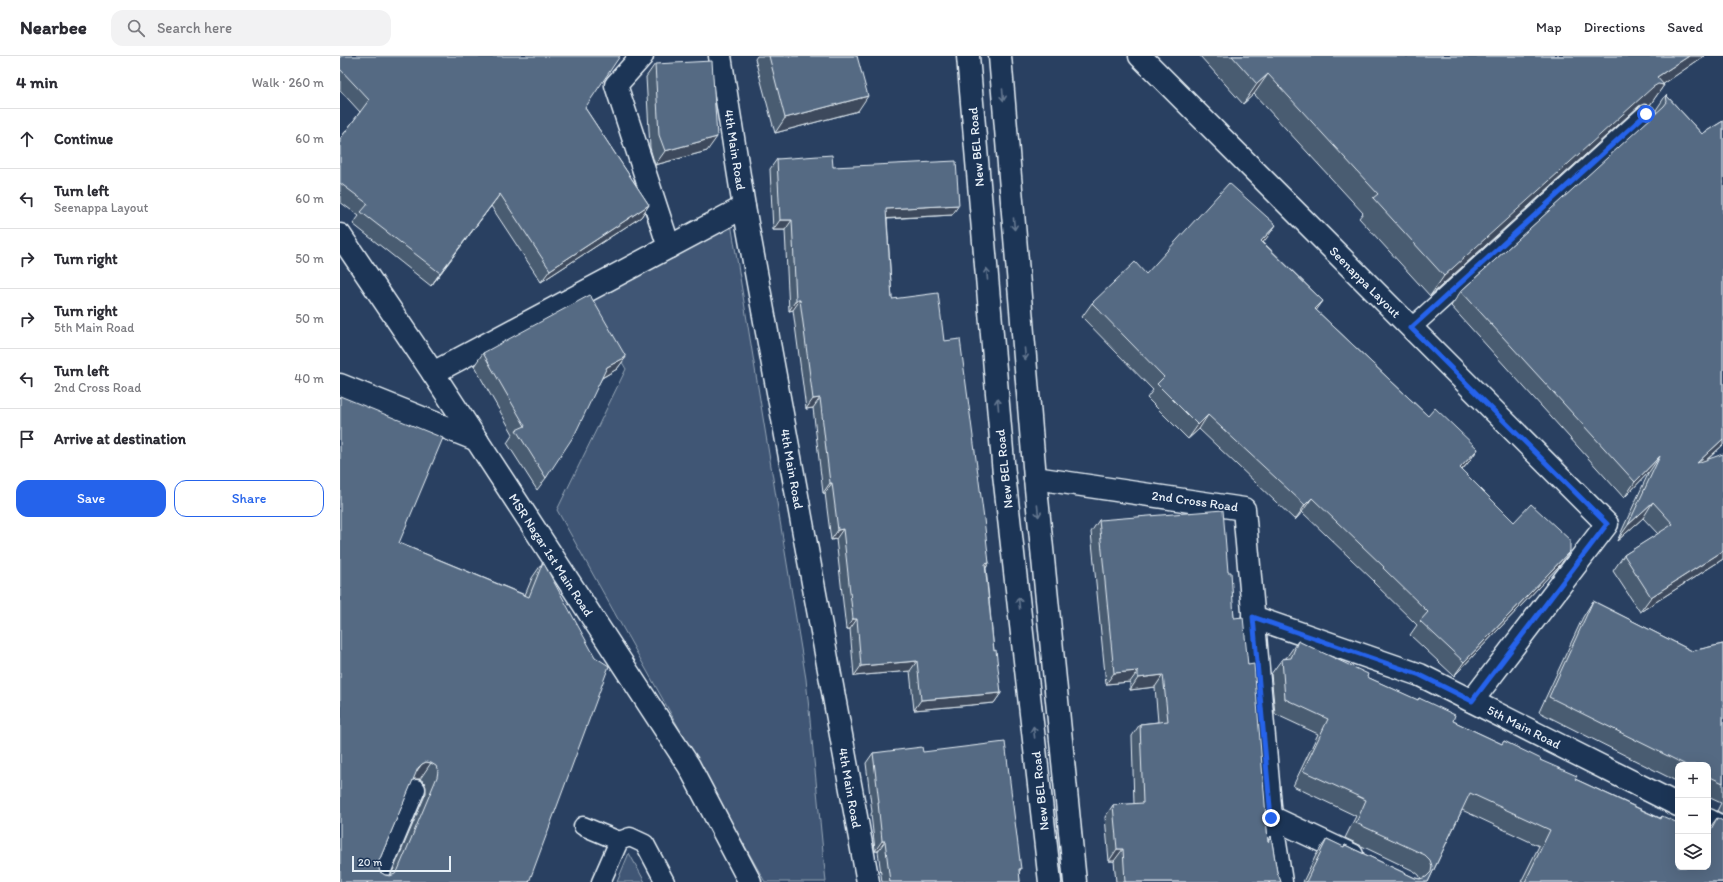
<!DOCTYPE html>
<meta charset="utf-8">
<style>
body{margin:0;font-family:Itim,sans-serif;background:#f2f2f3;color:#2b2b33}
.controls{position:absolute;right:12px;bottom:12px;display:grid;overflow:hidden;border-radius:8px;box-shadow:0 4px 16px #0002}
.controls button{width:36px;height:36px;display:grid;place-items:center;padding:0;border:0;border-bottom:1px solid #e1e1e2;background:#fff;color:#2b2b33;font:20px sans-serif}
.scale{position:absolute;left:12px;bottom:10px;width:99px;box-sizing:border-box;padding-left:4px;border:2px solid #e8f1f8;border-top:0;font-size:11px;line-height:14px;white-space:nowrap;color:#e8f1f8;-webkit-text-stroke:3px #1d3557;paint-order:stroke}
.stop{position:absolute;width:12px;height:12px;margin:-9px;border:3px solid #2563eb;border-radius:50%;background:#fff}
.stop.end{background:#2563eb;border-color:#fff;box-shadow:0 1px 4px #0008}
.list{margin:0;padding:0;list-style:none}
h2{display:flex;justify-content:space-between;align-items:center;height:52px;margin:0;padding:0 16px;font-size:17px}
h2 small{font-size:13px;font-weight:400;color:#7c7c81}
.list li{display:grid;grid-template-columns:26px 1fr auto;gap:12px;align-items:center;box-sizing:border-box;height:60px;padding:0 16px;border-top:1px solid #e1e1e2}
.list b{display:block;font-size:15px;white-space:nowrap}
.list p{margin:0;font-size:13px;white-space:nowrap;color:#7c7c81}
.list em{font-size:13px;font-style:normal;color:#7c7c81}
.actions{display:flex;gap:8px;padding:12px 16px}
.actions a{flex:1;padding:9px 0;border:1px solid #2563eb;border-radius:12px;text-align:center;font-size:14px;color:#2563eb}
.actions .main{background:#2563eb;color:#fff}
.icon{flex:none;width:22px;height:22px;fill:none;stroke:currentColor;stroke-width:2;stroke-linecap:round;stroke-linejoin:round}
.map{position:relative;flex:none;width:1383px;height:826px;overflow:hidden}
header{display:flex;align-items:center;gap:24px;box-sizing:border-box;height:56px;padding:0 20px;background:#fff;border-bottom:1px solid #e1e1e2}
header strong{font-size:19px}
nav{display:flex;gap:22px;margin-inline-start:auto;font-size:14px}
.search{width:280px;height:36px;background:#f2f2f3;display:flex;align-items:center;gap:10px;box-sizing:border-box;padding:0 14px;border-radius:12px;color:#7c7c81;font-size:15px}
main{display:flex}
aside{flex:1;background:#fff}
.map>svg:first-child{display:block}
.green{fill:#415774;stroke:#94a4b6}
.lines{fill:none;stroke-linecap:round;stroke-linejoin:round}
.service-casing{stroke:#e8f1f8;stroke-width:21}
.minor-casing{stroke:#e8f1f8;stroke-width:25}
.tertiary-casing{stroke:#e8f1f8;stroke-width:25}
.secondary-casing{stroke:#e8f1f8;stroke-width:25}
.service{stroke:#1d3557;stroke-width:18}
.minor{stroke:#1d3557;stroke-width:22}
.tertiary{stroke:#1d3557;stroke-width:22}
.secondary{stroke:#1d3557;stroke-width:22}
.wall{fill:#495b71;stroke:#e8f1f8;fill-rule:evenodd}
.shaded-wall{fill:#3c4a5c;stroke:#e8f1f8}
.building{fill:#556a83;stroke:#e8f1f8;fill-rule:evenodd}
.oneway{stroke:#64778f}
.route{stroke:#2563eb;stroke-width:5}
.labels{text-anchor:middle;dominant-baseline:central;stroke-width:3;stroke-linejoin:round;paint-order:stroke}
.street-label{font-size:13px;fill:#e8f1f8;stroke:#1d3557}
</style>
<header>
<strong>Nearbee</strong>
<div class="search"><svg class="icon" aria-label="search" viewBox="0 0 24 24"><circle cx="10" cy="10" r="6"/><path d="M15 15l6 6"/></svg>Search here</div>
<nav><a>Map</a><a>Directions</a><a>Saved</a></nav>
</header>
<main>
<aside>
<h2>4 min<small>Walk · 260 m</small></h2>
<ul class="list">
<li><svg class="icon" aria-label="ahead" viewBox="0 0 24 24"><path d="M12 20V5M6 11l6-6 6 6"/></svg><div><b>Continue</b></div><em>60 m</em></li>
<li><svg class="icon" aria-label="left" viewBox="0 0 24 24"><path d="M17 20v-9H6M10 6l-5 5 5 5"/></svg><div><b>Turn left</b><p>Seenappa Layout</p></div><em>60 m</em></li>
<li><svg class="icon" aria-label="right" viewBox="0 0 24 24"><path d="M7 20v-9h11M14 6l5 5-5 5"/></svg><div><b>Turn right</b></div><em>50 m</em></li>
<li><svg class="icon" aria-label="right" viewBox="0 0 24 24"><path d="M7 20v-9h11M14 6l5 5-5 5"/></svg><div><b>Turn right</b><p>5th Main Road</p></div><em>50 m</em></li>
<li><svg class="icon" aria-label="left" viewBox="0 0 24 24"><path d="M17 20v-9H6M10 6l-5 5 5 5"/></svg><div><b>Turn left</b><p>2nd Cross Road</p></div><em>40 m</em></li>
<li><svg class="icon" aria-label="arrive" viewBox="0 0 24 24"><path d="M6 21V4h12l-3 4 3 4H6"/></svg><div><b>Arrive at destination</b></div></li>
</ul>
<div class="actions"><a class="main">Save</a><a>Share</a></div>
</aside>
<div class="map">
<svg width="1383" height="826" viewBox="0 0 1383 826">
<rect width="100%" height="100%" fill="#294061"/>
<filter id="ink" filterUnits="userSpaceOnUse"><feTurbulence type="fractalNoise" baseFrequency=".025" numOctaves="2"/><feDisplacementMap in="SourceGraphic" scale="8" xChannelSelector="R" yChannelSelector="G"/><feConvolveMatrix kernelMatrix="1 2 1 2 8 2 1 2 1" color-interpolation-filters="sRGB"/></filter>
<g filter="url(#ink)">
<g class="green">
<polygon points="391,167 466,623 486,826 425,826 217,454 286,313 247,247"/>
<polygon points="289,797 305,826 277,826"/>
</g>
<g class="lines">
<g class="service-casing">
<g id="service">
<polyline points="1071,272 1306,58"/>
<polyline points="243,770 279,785"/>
<polyline points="37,826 76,733"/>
<polyline points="261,826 279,785 290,781 305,788 325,826"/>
</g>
</g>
<g class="minor-casing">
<g id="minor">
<polyline points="302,0 276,29 329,191"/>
<polyline points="380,0 404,151 528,826"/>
<polyline points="800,0 1267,468 1132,645"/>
<polyline points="93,317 404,151"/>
<polyline points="0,329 137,384"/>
<polyline points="695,422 904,453 931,761 941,826"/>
<polyline points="913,561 1080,619 1338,749"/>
<polyline points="931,761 1012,799"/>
<polyline points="1368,764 1383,772"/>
</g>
</g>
<g class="tertiary-casing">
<polyline id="tertiary" points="0,179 93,317 349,710 410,826"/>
</g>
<g class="secondary-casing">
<g id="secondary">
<polyline points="628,0 664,418 710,826"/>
<polyline points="660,0 695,422 735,826"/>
</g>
</g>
<use href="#service" class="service"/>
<use href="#minor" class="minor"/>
<use href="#tertiary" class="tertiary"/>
<use href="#secondary" class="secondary"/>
</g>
<g class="wall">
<polygon points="0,0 245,52 309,149 301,161 201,226 151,150 91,230 13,168 19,160 0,146 0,83 20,56 0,34"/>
<polygon points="417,0 517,0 518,55 435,77 415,3"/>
<polygon points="860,0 1364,0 1323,28 1324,29 1310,49 1304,48 1299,50 1090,240 1019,162 1023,157 914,38 903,48"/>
<polygon points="315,8 367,95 315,109 310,92 306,21"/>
<polygon points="1326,39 1362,78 1383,65 1383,389 1367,404 1383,503 1300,556 1273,515 1284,499 1318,478 1303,462 1277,485 1309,416 1284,442 1111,250 1121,235 1316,58 1316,54"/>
<polygon points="437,103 493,111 612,159 547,163 552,243 604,285 649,507 646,512 654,595 661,637 654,647 574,654 570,615 514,620 510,573 506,573 496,483 491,484 485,437 483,437 473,352 466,353 453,254 449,255 445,174 433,174 430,113"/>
<polygon points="926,183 923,186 983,245 976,254 1088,360 1138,393 1128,407 1122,414 1174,466 1220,509 1114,620 1070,579 1077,569 1033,526 1034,525 962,456 955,464 859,373 848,383 807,342 813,334 742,261 752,247 806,218"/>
<polygon points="143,297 286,301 277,313 262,322 206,422 197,434 167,387 173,378 134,310"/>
<polygon points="759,464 888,516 894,562 908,609 928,784 931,780 937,816 941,826 776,826 774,805 769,805 765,761 773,749 794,748 792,680 800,668 818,666 815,631 790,634 790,626 766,628 751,476"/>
<path d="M59,487L185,539L192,522L203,506L189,826H0ZM73,723H80L84,726L86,731V737L51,819H45L40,816L38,810L39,805Z"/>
<polygon points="1253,545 1352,595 1383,588 1383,758 1377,755 1381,747 1368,741 1368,709 1338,709 1338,726 1199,656 1243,561"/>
<polygon points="958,585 1027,621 1077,644 1079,642 1113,665 1162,688 1164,685 1200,704 1235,723 1320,762 1322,760 1368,811 1368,774 1377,762 1383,826 1181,826 1199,790 1122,754 1088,826 963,826 976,799 987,783 1003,791 1005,789 1075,822 1081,823 1079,819 1074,815 1005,782 1016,760 953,730 978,678 935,658 931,618 942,603 946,602"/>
<polygon points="583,696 681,813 679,816 680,826 542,826 538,795 535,795 535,794 531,758 532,756 526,707 533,697"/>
</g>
<g class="shaded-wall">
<polygon points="1349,0 1364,0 1322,29 1324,29 1310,49 1304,48 1299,50 1090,240 1104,220 1317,21"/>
<polygon points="928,18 914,38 903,48 917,28"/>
<polygon points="528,40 518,55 435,77 445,62"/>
<polygon points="377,81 367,95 315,109 325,95"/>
<polygon points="160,138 91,230 100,217"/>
<polygon points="309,149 301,161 201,226 210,214"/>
<polygon points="619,149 612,159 539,163 546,153"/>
<polygon points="440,164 452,164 445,174 433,174"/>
<polygon points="936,169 926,183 912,199 921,185"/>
<polygon points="456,244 460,244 453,254 449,255"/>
<polygon points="983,245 973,259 975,253"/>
<polygon points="286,301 277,313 258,324 267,311"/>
<polygon points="480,342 473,352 466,353 473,343"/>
<polygon points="868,359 859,373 848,383 858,369"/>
<polygon points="1383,383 1383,389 1346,422 1357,407"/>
<polygon points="1138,393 1128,407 1110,426 1120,412"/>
<polygon points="1320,400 1309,416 1284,442 1295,426"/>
<polygon points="490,427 492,427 485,437 483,437"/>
<polygon points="972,442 962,456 955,464 965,449"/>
<polygon points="1313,446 1303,462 1277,485 1288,469"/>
<polygon points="503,473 496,483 491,484 498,474"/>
<polygon points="1230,495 1220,509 1114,620 1124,606"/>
<polygon points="1383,495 1383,503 1300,556 1311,541"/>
<polygon points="649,507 642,517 645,508"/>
<polygon points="513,563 517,563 510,573 506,573"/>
<polygon points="577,605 570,615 514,620 521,610"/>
<polygon points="798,615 790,626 766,628 774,617"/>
<polygon points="823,619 815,631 790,634 798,622"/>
<polygon points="661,637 654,647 574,654 581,644"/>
<polygon points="86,706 91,707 80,723 74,723 70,724 82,708"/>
<polygon points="542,785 545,785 538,795 535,795"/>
<polygon points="777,793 783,793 774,805 769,805"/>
</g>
<g class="building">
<polygon points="0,0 280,0 245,52 309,149 210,214 160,138 100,217 21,156 28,148 0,127 0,83 29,44 0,13"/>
<polygon points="429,0 517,0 528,40 445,62"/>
<polygon points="892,0 1349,0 1317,21 1324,29 1318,28 1313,31 1104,220 1033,142 1038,138 928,18 917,28"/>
<polygon points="372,5 377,81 325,95 319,79 315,8"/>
<polygon points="1326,39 1362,78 1383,65 1383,383 1357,407 1383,398 1383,495 1311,541 1284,499 1333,468 1313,446 1288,469 1320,400 1295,426 1121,235 1324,50 1327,46"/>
<polygon points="492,99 493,111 616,105 619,149 546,153 552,243 598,237 604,285 620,283 644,463 649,507 645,508 654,595 656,594 661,637 581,644 577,605 521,610 517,563 513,563 503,473 498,474 492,427 490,427 480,342 473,343 460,244 456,244 452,164 440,164 437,103"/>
<polygon points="889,127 936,169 921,185 983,245 975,253 1088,360 1095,352 1138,393 1120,412 1174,466 1191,448 1230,484 1230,495 1124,606 1080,565 1088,556 1043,512 1044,511 972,442 965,449 868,359 858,369 817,328 824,321 752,247 795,206 806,218"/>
<polygon points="250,239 286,301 267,311 235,378 206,422 176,374 185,370 143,297"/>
<path d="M0,340L103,382L59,487L189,541L203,506L255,601L269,610L189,826H0ZM86,706L91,707L96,710L98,715L97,721L58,814L55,818L50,820L45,819L40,816L38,810L39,805L78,712L82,708Z"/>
<polygon points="883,454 888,516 891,516 894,562 903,561 908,609 914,608 928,786 931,780 937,816 940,823 941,826 785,826 783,793 777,793 773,749 803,747 800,668 828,665 823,619 798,622 798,615 774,617 759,464"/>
<polygon points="1253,545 1352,595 1383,588 1383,727 1368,720 1368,709 1346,709 1209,641"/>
<polygon points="958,585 1028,618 1027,621 1078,644 1079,642 1115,659 1113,665 1162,688 1164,685 1201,703 1200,704 1237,720 1235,723 1321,763 1322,760 1338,767 1338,811 1368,811 1368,779 1377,762 1383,765 1383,826 1185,826 1210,774 1130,737 1088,826 966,826 987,783 1004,791 1005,789 1075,822 1080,823 1086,821 1091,816 1092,810 1090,804 1085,799 1016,767 1026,744 963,715 988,663 945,643 942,603 951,602"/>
<polygon points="665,686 681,813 679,813 680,826 550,826 545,785 542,785 542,784 538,747 539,747 533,697 582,691 583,696"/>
</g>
<defs><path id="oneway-shaft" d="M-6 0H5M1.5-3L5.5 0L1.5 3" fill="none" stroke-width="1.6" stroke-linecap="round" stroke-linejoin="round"/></defs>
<g class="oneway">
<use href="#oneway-shaft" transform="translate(663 39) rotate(85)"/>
<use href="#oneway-shaft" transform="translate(674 168) rotate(85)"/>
<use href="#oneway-shaft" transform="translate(647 218) rotate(-95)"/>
<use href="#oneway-shaft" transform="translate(685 298) rotate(85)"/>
<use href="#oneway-shaft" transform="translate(658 348) rotate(-95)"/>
<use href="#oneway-shaft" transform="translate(698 455) rotate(84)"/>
<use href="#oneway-shaft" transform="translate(679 547) rotate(-96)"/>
<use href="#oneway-shaft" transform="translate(694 676) rotate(-96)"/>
</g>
</g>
<g class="lines" filter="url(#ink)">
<polyline class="route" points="931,762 913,561 1080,619 1132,645 1267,468 1071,272 1306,58"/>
</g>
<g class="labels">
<g class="street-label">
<text transform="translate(636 91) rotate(-95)">New BEL Road</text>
<text transform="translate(395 94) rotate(81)">4th Main Road</text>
<text transform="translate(1025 226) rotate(45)">Seenappa Layout</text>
<text transform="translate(452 413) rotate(80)">4th Main Road</text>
<text transform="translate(664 413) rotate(-96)">New BEL Road</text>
<text transform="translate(855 445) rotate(8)">2nd Cross Road</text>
<text transform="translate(211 499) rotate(57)">MSR Nagar 1st Main Road</text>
<text transform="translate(1184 671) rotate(27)">5th Main Road</text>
<text transform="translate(510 732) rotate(80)">4th Main Road</text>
<text transform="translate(700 735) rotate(-96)">New BEL Road</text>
</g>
</g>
</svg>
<div class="controls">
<button>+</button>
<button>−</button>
<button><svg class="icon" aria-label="layers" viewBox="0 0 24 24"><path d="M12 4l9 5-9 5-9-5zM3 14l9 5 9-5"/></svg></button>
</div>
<div class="scale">20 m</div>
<div class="stop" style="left:1306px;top:58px"></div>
<div class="stop end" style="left:931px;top:762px"></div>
</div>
</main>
